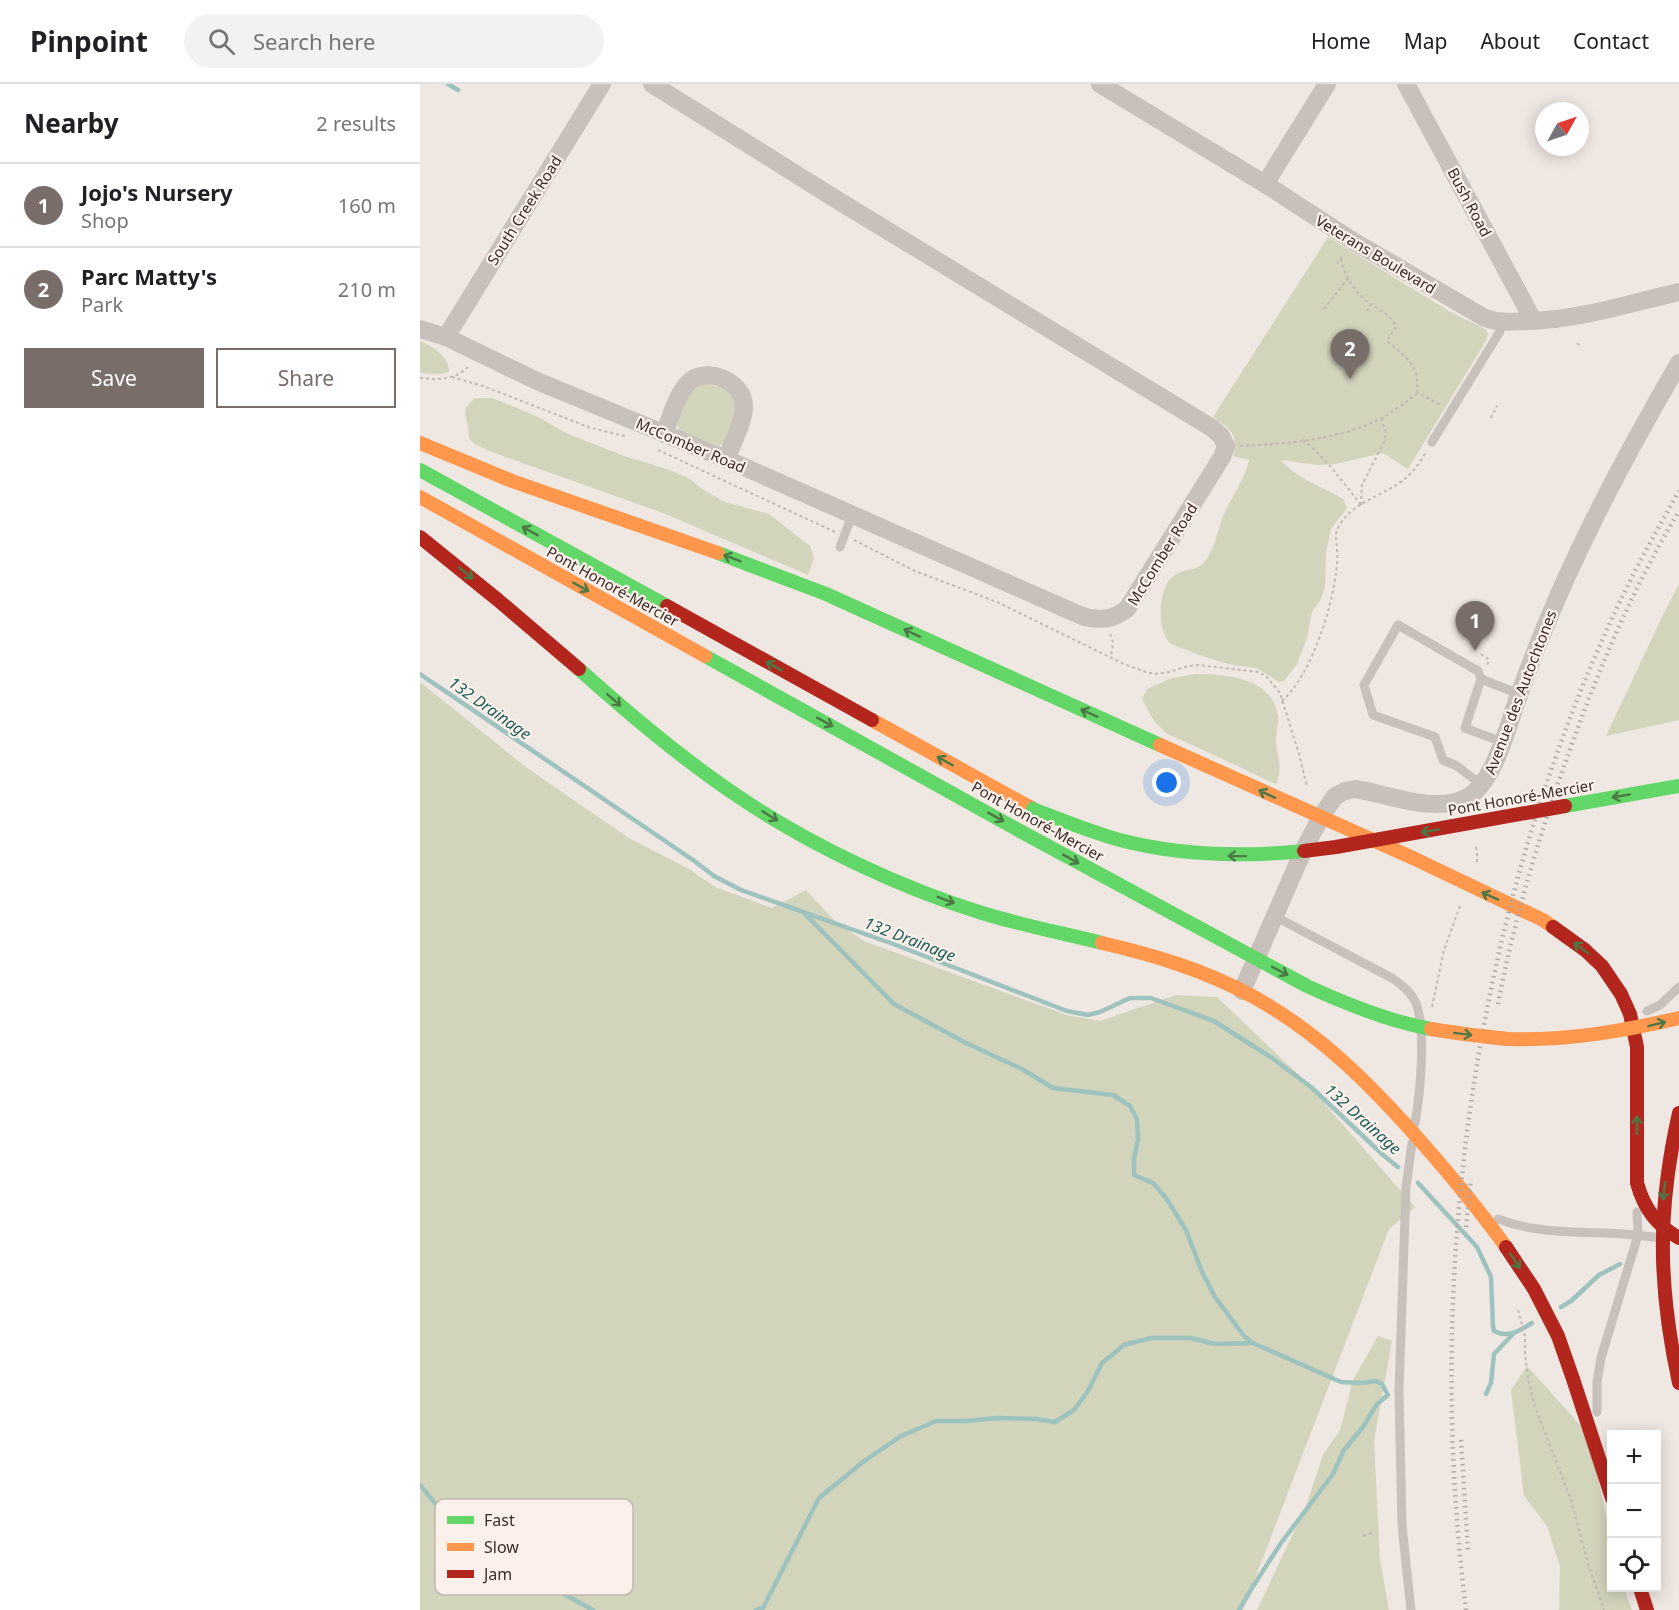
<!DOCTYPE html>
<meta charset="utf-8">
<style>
body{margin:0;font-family:"Noto Sans",sans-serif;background:#f2f2f2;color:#202124}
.controls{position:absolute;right:18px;bottom:18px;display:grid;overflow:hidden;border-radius:0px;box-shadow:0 3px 15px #0003}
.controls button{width:54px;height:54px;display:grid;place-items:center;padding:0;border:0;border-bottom:2px solid #e0e0e0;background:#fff;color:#202124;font:30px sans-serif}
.compass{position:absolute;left:1115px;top:18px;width:54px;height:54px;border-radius:50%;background:#fff;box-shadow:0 3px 15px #0003;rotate:50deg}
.you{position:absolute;left:747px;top:699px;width:21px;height:21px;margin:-15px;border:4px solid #fff;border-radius:50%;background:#1a73e8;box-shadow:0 0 0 9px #1a73e833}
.badge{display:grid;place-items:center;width:39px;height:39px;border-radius:50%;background:#796d6a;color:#fff;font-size:20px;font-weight:700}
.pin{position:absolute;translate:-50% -50px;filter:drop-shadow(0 2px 3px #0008)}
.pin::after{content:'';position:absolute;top:32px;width:21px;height:18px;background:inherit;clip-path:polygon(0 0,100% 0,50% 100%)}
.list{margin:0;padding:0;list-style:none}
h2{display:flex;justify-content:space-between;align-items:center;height:78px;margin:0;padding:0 24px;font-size:26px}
h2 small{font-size:20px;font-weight:400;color:#757577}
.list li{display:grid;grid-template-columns:39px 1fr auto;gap:18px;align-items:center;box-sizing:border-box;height:84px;padding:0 24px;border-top:2px solid #e0e0e0}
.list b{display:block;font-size:22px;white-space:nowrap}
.list p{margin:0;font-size:20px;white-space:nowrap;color:#757577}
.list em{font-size:20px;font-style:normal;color:#757577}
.actions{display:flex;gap:12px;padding:18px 24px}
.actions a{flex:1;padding:14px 0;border:2px solid #796d6a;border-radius:0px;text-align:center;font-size:21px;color:#796d6a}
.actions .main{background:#796d6a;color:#fff}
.icon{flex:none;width:33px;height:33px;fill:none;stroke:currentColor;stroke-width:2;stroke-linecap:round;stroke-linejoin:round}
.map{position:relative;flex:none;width:1259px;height:1526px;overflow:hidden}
header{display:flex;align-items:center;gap:36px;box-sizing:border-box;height:84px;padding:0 30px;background:#fff;border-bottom:2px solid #e0e0e0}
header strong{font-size:28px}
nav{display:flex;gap:33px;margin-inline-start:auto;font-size:21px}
.search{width:420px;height:54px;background:#f2f2f2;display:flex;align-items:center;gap:15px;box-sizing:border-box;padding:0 21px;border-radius:33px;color:#757577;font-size:22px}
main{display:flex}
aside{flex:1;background:#fff}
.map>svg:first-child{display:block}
.green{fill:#d2d4bc}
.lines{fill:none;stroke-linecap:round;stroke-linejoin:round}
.stream{stroke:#9ec2be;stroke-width:4.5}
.path{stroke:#c1b8b4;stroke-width:2;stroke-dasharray:3 3;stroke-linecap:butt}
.lane{stroke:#c8c0bb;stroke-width:9}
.street{stroke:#c8c0bb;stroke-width:18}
.fast{stroke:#63d668;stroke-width:14}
.slow{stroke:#ff974d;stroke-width:14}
.jam{stroke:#b3261e;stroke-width:14}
.rail{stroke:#b0a9a5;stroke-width:4.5;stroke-dasharray:1.5 4.5;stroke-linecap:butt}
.fast-bridge{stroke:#63d668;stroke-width:14}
.slow-bridge{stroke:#ff974d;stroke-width:14}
.jam-bridge{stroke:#b3261e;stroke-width:14}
.oneway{stroke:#4c7845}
.labels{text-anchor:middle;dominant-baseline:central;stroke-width:4.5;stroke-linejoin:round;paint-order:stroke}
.street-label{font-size:15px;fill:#392c29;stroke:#fbf1ea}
.water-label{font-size:16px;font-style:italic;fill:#1c5d59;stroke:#fbf1ea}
.key{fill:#fbf1ea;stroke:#c1b6b0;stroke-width:1.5}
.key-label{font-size:16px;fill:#392c29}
</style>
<header>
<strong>Pinpoint</strong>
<div class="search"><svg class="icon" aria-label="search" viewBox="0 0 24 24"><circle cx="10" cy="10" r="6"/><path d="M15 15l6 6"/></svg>Search here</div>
<nav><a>Home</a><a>Map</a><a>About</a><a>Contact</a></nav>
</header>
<main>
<aside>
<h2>Nearby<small>2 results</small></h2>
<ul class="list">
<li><span class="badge">1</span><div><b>Jojo's Nursery</b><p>Shop</p></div><em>160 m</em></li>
<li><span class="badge">2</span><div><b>Parc Matty's</b><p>Park</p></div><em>210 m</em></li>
</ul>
<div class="actions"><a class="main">Save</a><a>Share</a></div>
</aside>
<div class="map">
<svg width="1259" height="1526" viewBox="0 0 1259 1526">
<rect width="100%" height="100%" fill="#efe7e2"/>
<g class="green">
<path d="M908,153L1029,227L1065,245L1068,249L1066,257L988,385L963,369L916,380L898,381L861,376C877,395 902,402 923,415L927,424L911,445L906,468L905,502L901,515L892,528L887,554L877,580L864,597L859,598L837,584L812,581L785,573L751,560C745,554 741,544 741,535C740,518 742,494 761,488C769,485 780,485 785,477C795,464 798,445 804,430C812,412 825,395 829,376L813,372C819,349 810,345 793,333Z"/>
<path d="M0,257C12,261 30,274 29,288L19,290L0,289Z"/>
<polygon points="281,298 307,305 319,320 305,357 299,362 260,347 256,339 269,308"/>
<path d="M55,314H73L118,333L148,350L204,372L250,386L270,395L285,407L305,418L349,430L390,462L394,474L388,491L243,429L69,367C62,363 52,361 49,353C48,350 49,346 48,343C44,327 42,326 55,314Z"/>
<polygon points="1259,500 1259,636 1186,652 1243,531"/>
<path d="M775,590C806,590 852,593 858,632C859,641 855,651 856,660C858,676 863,684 856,700L746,649L734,637L722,615L727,605L752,594Z"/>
<polygon points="0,598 107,684 209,754 269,785 295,803 352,824 386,806 416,838 444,857 647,931 680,937 756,911 797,913 882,994 995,1123 969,1145 823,1526 0,1526"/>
<polygon points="958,1252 972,1257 954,1357 960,1476 969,1526 837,1526 886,1422 903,1371 920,1346 933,1296"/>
<polygon points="1107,1282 1169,1351 1191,1456 1192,1504 1204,1504 1212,1526 1139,1526 1140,1482 1127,1442 1104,1412 1091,1306"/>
</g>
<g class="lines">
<g class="stream">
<polyline points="28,0 38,6"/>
<polyline points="0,590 273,776 294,792 321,806 476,861 647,927 668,931 680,928 710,914 731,914 794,937 852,974 891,1003 963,1071 978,1083"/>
<polyline points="385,830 474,920 546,959 602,985 633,1004 693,1011 710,1022 717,1035 718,1056 714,1074 714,1091 733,1099 746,1114 766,1146 782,1188 795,1213 824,1252 833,1259 921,1298 941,1299 956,1297 962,1300 968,1311 957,1320 943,1343 924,1366 913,1390 861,1459 832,1504 819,1526"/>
<path d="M998,1099L1057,1163L1071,1193L1073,1242L1074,1247C1089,1255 1100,1246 1112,1239"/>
<polyline points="1141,1223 1151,1217 1179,1191 1200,1180"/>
<polyline points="1066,1310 1071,1299 1074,1270 1093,1250"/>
<polyline points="0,1401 23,1429 63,1466 173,1526"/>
<polyline points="336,1526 343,1524 399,1414 443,1378 481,1352 516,1337 547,1337 576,1334 616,1335 635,1338 654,1326 668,1307 682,1279 704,1261 731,1254 771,1254 795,1260 832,1259"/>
</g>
<g class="path">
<path d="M921,175C924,191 935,209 948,218C960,227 970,229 976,243L967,257C977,266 992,276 996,289C998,296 996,302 998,309L1021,321"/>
<polyline points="917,180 924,170"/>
<polyline points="904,225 928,194"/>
<polyline points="947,227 951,220"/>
<polyline points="1157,259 1161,263"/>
<polyline points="32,293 63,302 171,344 205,352"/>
<path d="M0,294C19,296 36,296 50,281"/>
<polyline points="1071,334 1077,322"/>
<path d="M883,356C906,374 923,398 941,421"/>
<path d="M820,362C865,360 915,356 956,337C971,330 984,319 998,309"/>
<polyline points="238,366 415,448"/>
<polyline points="941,421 942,401 964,358 966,348 961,334"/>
<polyline points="434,456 495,487 577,518 704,580 726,588 735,590 749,588 768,582 779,581 838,588 846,592 860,609 879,670 887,703"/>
<polyline points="690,550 693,558 691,573"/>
<polyline points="1061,570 1069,576 1067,581"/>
<path d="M862,617C891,591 911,527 916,489C917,481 918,473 917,466C917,458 914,451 918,444C931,417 966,412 987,393C995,386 1001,377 1006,368"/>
<polyline points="1056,763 1057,769 1057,781"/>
<polyline points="1012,923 1024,866 1040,822"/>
<polyline points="1098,1226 1105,1252 1105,1269 1108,1295 1114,1320 1151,1416 1169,1483 1184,1526"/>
<polyline points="943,1452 952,1449"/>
</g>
<g class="lane">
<polyline points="1012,358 1079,249 1083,238"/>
<polyline points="420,463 432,431"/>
<polyline points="1061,595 1058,587 978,541 944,601 953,631 1015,653 1023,676 1037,682 1062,701"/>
<polyline points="1082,658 1045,644 1061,595 1099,610"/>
<path d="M854,832L972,894C981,900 990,907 995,917C1007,942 1000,1011 995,1039"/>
<polyline points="1227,927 1240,921 1259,903"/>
<path d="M1078,1135C1130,1155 1185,1144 1239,1154"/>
<polyline points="1177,1328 1177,1298 1181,1274 1218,1151 1217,1128"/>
<polyline points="991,1526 982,1442 979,1307 986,1103 992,1059"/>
</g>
<g class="street">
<path d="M680,0L845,100L933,157L1065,234C1081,240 1095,237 1111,237C1162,235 1210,219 1259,208"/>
<polyline points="986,0 1104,219 1109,229 1110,237"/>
<polyline points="845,100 907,0"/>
<path d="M0,245L26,253L117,297L306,375L662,532C679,537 692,536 707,525L802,373L806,362L801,352L792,344L414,114L232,0"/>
<polyline points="26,253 182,0"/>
<path d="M244,350C251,333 256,312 268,299C285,281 325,297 324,323C324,338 312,360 306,375"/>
<path d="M822,907L884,765L901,733L915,712L925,707L935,705C969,710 1014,730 1046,714C1075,699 1088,640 1099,611C1140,494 1197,386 1259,279"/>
</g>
<g class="fast">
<polyline points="0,386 247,522"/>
<polyline points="298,469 406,510 740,661"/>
<polyline points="285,572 600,747"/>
<path d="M159,585C210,631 262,675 319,713C390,761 481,804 562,829C601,841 642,849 682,859"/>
</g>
<g class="slow">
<polyline points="0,359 92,397 298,469"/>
<polyline points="0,413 285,572"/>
<polyline points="452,636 613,725"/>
<polyline points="740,661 993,774 1123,836 1133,843"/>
<path d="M682,859C734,871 784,886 832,912C900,949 952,1002 1003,1060C1032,1093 1060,1127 1086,1163"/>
</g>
<g class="jam">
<polyline points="0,453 78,516 159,585"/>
<polyline points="247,522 452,636"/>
<path d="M1133,843L1165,866L1182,882L1201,910L1210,930L1217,963V1099C1224,1124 1236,1141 1259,1154"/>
<polyline points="1086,1163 1114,1205 1138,1252 1153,1295 1192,1414"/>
<polyline points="1220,1504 1227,1526"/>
</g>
<g class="rail">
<path d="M1078,920C1094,836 1119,752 1148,671C1178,586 1213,504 1259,427"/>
<polyline points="1046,1143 1051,1095"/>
<polyline points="1041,1356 1048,1466"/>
<path d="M1046,1526C1004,1193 1053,830 1196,526C1215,485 1237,446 1259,407"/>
</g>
<g class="fast-bridge">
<polyline points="1145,722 1259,702"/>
<path d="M613,725C642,736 670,748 700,756C761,772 822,773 884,767"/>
<path d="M600,747L887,902C926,920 968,937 1011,945"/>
</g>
<path class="slow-bridge" d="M1011,945C1037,949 1063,953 1089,955C1147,957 1203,947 1259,934"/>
<g class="jam-bridge">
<polyline points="884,767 916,763 1145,722"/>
<path d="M1259,1029C1237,1126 1238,1202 1259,1299"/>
</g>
</g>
<defs><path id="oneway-shaft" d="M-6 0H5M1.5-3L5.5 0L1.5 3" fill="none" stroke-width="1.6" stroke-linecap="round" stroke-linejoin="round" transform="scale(1.5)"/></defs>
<g class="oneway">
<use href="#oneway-shaft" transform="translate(110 447) rotate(-151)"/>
<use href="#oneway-shaft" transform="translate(312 474) rotate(-159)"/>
<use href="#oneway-shaft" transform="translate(46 489) rotate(39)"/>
<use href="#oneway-shaft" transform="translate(161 503) rotate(29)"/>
<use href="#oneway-shaft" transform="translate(492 549) rotate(-155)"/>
<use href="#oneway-shaft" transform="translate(354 582) rotate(-151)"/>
<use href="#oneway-shaft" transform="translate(194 616) rotate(41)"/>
<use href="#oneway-shaft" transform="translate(669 629) rotate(-156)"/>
<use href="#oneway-shaft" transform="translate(405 638) rotate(29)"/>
<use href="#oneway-shaft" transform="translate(525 677) rotate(-151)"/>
<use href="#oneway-shaft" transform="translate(847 710) rotate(-155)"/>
<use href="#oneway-shaft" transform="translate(1201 712) rotate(170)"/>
<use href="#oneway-shaft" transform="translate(350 732) rotate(32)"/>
<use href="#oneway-shaft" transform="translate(576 733) rotate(29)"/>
<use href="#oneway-shaft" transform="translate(1010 747) rotate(170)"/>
<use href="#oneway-shaft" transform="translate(817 772) rotate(-179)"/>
<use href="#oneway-shaft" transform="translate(651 775) rotate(29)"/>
<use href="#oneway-shaft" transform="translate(1070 812) rotate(-156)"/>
<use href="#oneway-shaft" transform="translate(526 816) rotate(21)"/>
<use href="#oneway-shaft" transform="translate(1161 864) rotate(-143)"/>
<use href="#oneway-shaft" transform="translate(860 887) rotate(28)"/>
<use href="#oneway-shaft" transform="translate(1237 940) rotate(-14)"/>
<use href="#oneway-shaft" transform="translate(1043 950) rotate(7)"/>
<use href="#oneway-shaft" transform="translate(1217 1041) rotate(-90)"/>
<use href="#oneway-shaft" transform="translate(1244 1107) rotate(96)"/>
<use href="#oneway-shaft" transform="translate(1095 1177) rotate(56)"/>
</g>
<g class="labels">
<g class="street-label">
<text transform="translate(1050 118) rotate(62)">Bush Road</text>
<text transform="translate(104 126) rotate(-58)">South Creek Road</text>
<text transform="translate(956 170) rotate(31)">Veterans Boulevard</text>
<text transform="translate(271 361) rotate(23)">McComber Road</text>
<text transform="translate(742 470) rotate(-58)">McComber Road</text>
<text transform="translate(193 502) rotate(29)">Pont Honoré-Mercier</text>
<text transform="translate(1100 608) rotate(-69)">Avenue des Autochtones</text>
<text transform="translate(1101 713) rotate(-10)">Pont Honoré-Mercier</text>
<text transform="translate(618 737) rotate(29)">Pont Honoré-Mercier</text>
</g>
<g class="water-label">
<text transform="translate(70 624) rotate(35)">132 Drainage</text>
<text transform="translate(490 855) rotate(21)">132 Drainage</text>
<text transform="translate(943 1035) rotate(42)">132 Drainage</text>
</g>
</g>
<rect x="15" y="1415" width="198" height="96" rx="9" class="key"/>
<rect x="27" y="1432" width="27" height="8" fill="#63d668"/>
<rect x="27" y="1459" width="27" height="8" fill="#ff974d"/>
<rect x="27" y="1486" width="27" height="8" fill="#b3261e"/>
<g class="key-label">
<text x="64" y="1442">Fast</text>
<text x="64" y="1469">Slow</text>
<text x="64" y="1496">Jam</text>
</g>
</svg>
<div class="controls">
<button>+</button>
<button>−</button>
<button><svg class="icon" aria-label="locate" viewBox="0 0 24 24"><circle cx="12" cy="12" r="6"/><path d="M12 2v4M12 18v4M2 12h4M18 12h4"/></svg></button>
</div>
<svg class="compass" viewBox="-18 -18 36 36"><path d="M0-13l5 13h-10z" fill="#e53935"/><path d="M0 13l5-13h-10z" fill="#757577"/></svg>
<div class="you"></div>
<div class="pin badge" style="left:1055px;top:567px">1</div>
<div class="pin badge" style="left:930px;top:295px">2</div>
</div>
</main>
